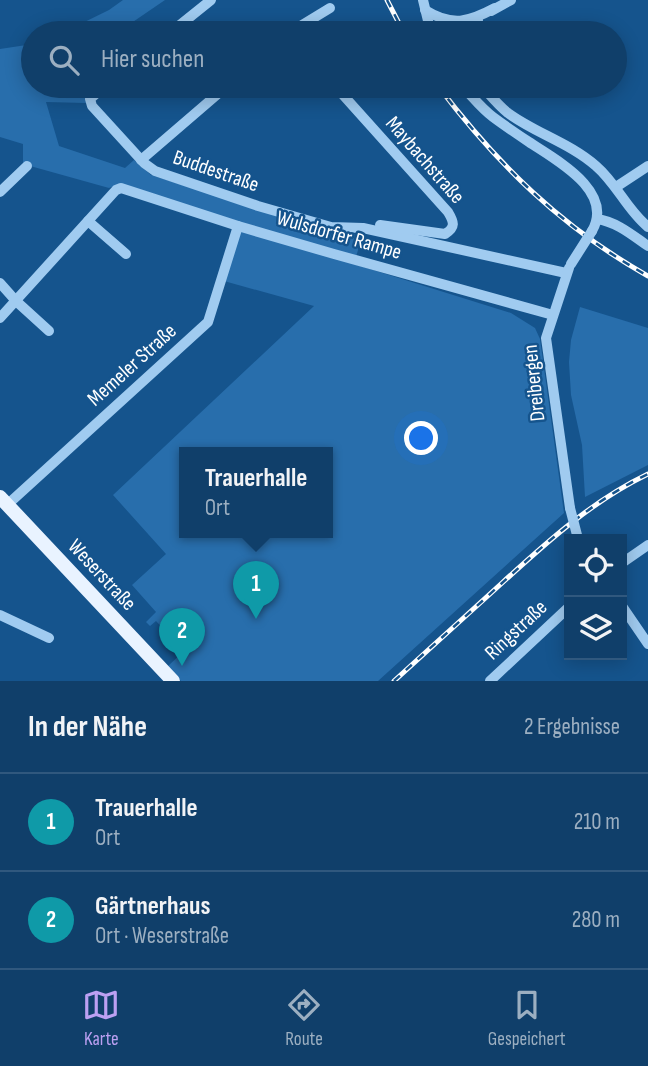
<!DOCTYPE html>
<html lang="de">
<meta charset="utf-8">
<style>
body{margin:0;font-family:"Sofia Sans Condensed",sans-serif;background:#1e4a72;color:#f1f3f6}
.controls{position:absolute;right:21px;bottom:21px;display:grid;overflow:hidden;border-radius:0px;box-shadow:0 4px 18px #0003}
.controls button{width:63px;height:63px;display:grid;place-items:center;padding:0;border:0;border-bottom:2px solid #30587e;background:#103f6a;color:#f1f3f6;font:35px sans-serif}
.you{position:absolute;left:422px;top:439px;width:24px;height:24px;margin:-18px;border:5px solid #fff;border-radius:50%;background:#1a73e8;box-shadow:0 0 0 10px #1a73e833}
.badge{display:grid;place-items:center;width:46px;height:46px;border-radius:50%;background:#bca0f2;color:#fff;font-size:23px;font-weight:700}
.pin{position:absolute;translate:-50% -58px;filter:drop-shadow(0 2px 4px #0008)}
.pin::after{content:'';position:absolute;top:37px;width:24px;height:21px;background:inherit;clip-path:polygon(0 0,100% 0,50% 100%)}
.popup{position:absolute;left:179px;top:447px;width:154px;height:91px;box-sizing:border-box;display:grid;place-content:center;border-radius:0px;background:#103f6a;filter:drop-shadow(0 2px 5px #0005);font-size:23px;white-space:nowrap;color:#9cafc1}
.popup b{font-size:26px;color:#f1f3f6}
.popup::after{content:'';position:absolute;left:50%;top:100%;margin-left:-14px;border:14px solid transparent;border-top-color:#103f6a}
.list{margin:0;padding:0;list-style:none}
h2{display:flex;justify-content:space-between;align-items:center;height:91px;margin:0;padding:0 28px;font-size:30px}
h2 small{font-size:23px;font-weight:400;color:#9cafc1}
.list li{display:grid;grid-template-columns:46px 1fr auto;gap:21px;align-items:center;box-sizing:border-box;height:98px;padding:0 28px;border-top:2px solid #30587e}
.list b{display:block;font-size:26px;white-space:nowrap}
.list p{margin:0;font-size:23px;white-space:nowrap;color:#9cafc1}
.list em{font-size:23px;font-style:normal;color:#9cafc1}
.icon{flex:none;width:38px;height:38px;fill:none;stroke:currentColor;stroke-width:2;stroke-linecap:round;stroke-linejoin:round}
.map{position:relative;flex:none;width:648px;height:681px;overflow:hidden}
.search{position:absolute;background:#103f6a;box-shadow:0 4px 18px #0003;left:21px;right:21px;top:21px;height:77px;display:flex;align-items:center;gap:18px;box-sizing:border-box;padding:0 24px;border-radius:38px;color:#9cafc1;font-size:26px}
.sheet{height:287px;background:#103f6a}
nav{display:flex;justify-content:space-around;align-items:center;box-sizing:border-box;height:98px;border-top:2px solid #30587e;background:#103f6a;font-size:19px;color:#9cafc1}
nav a{display:grid;justify-items:center;gap:4px}
nav .on{color:#bca0f2}
.map>svg:first-child{display:block}
.green{fill:#286eac;fill-rule:evenodd}
.lines{fill:none;stroke-linecap:round;stroke-linejoin:round}
.minor{stroke:#a0cbf0;stroke-width:10}
.major{stroke:#e9f3ff;stroke-width:14}
.rail-casing{stroke:#fff;stroke-width:5}
.rail{stroke:#15548d;stroke-width:2.5;stroke-dasharray:8;stroke-linecap:butt}
.minor-bridge{stroke:#a0cbf0;stroke-width:10}
.labels{text-anchor:middle;dominant-baseline:central;stroke-width:5;stroke-linejoin:round;paint-order:stroke}
.street-label{font-size:21px;fill:#fff;stroke:#15548d}
</style>
<div class="map">
<svg width="648" height="681" viewBox="0 0 648 681">
<rect width="100%" height="100%" fill="#15548d"/>
<g class="green">
<polygon points="123,0 165,0 124,28 113,33 62,33 109,10"/>
<path d="M33,44V86H83L87,103L46,102L59,146L125,168L134,160L151,175L258,209L362,236L354,264L511,313L535,328L540,339L564,513L378,681H181L167,667L184,651L156,621L150,626L146,622L156,612L132,585L166,554L113,495L314,306L224,281L240,231L120,184L109,188L23,164V144L0,137V49ZM184,453H328V533H184Z"/>
<polygon points="580,307 648,328 648,465 585,497 582,445 571,395 569,362 571,340"/>
</g>
<g class="lines">
<g class="minor">
<polyline points="423,0 431,33"/>
<path d="M425,10C452,27 469,22 495,8"/>
<polyline points="491,11 511,0"/>
<polyline points="170,33 211,0"/>
<polyline points="289,33 330,8"/>
<polyline points="461,33 478,20"/>
<polyline points="105,86 90,99 92,106 144,163 155,171 258,206 331,227 363,228 566,273"/>
<path d="M335,86L448,212C454,222 456,227 445,234L380,225"/>
<path d="M462,86C472,96 481,108 493,117C505,126 517,134 529,142C556,160 615,191 592,231"/>
<path d="M482,86C490,95 498,105 508,113C535,133 570,143 596,166C617,184 627,210 648,227"/>
<polyline points="141,160 227,86"/>
<polyline points="616,187 648,166"/>
<polyline points="0,192 27,166"/>
<path d="M597,219C617,222 632,235 648,246"/>
<polyline points="88,221 126,254"/>
<polyline points="569,268 546,338 570,508"/>
<polyline points="0,283 16,301 49,331"/>
<polyline points="0,318 116,190 121,188 238,226 334,254 553,315"/>
<polyline points="7,505 208,322 238,226"/>
<polyline points="622,563 648,545"/>
<polyline points="622,606 648,644"/>
<polyline points="0,615 49,638"/>
<polyline points="490,681 569,607"/>
</g>
<polyline class="major" points="0,497 173,681"/>
<g class="rail-casing">
<g id="rail">
<polyline points="387,0 404,33"/>
<path d="M438,86C498,165 561,227 648,276"/>
<path d="M394,681C430,648 466,616 502,583C547,542 592,501 648,474"/>
</g>
</g>
<use href="#rail" class="rail"/>
<g class="minor-bridge">
<polyline points="571,264 592,231"/>
<polyline points="570,508 577,535"/>
</g>
</g>
<g class="labels">
<g class="street-label">
<text transform="translate(425 160) rotate(49)">Maybachstraße</text>
<text transform="translate(216 171) rotate(19)">Buddestraße</text>
<text transform="translate(339 235) rotate(16)">Wulsdorfer Rampe</text>
<text transform="translate(132 365) rotate(-42)">Memeler Straße</text>
<text transform="translate(534 383) rotate(-96)">Dreibergen</text>
<text transform="translate(102 575) rotate(47)">Weserstraße</text>
<text transform="translate(516 630) rotate(-43)">Ringstraße</text>
</g>
</g>
</svg>
<div class="controls">
<button><svg class="icon" aria-label="locate" viewBox="0 0 24 24"><circle cx="12" cy="12" r="6"/><path d="M12 2v4M12 18v4M2 12h4M18 12h4"/></svg></button>
<button><svg class="icon" aria-label="layers" viewBox="0 0 24 24"><path d="M12 4l9 5-9 5-9-5zM3 14l9 5 9-5"/></svg></button>
</div>
<div class="you"></div>
<div class="pin badge" style="left:256px;top:619px;background:#0f9aa8">1</div>
<div class="popup"><b>Trauerhalle</b>Ort</div>
<div class="pin badge" style="left:182px;top:666px;background:#0f9aa8">2</div>
<div class="search"><svg class="icon" aria-label="search" viewBox="0 0 24 24"><circle cx="10" cy="10" r="6"/><path d="M15 15l6 6"/></svg>Hier suchen</div>
</div>
<section class="sheet">
<h2>In der Nähe<small>2 Ergebnisse</small></h2>
<ul class="list">
<li><span class="badge" style="background:#0f9aa8">1</span><div><b>Trauerhalle</b><p>Ort</p></div><em>210 m</em></li>
<li><span class="badge" style="background:#0f9aa8">2</span><div><b>Gärtnerhaus</b><p>Ort · Weserstraße</p></div><em>280 m</em></li>
</ul>
</section>
<nav>
<a class="on"><svg class="icon" aria-label="map" viewBox="0 0 24 24"><path d="M3 6l6-2 6 2 6-2v14l-6 2-6-2-6 2zM9 4v14M15 6v14"/></svg>Karte</a>
<a><svg class="icon" aria-label="directions" viewBox="0 0 24 24"><path d="M12 3l9 9-9 9-9-9zM9 14v-3h6M13 9l2 2-2 2"/></svg>Route</a>
<a><svg class="icon" aria-label="saved" viewBox="0 0 24 24"><path d="M7 4h10v16l-5-4-5 4z"/></svg>Gespeichert</a>
</nav>
